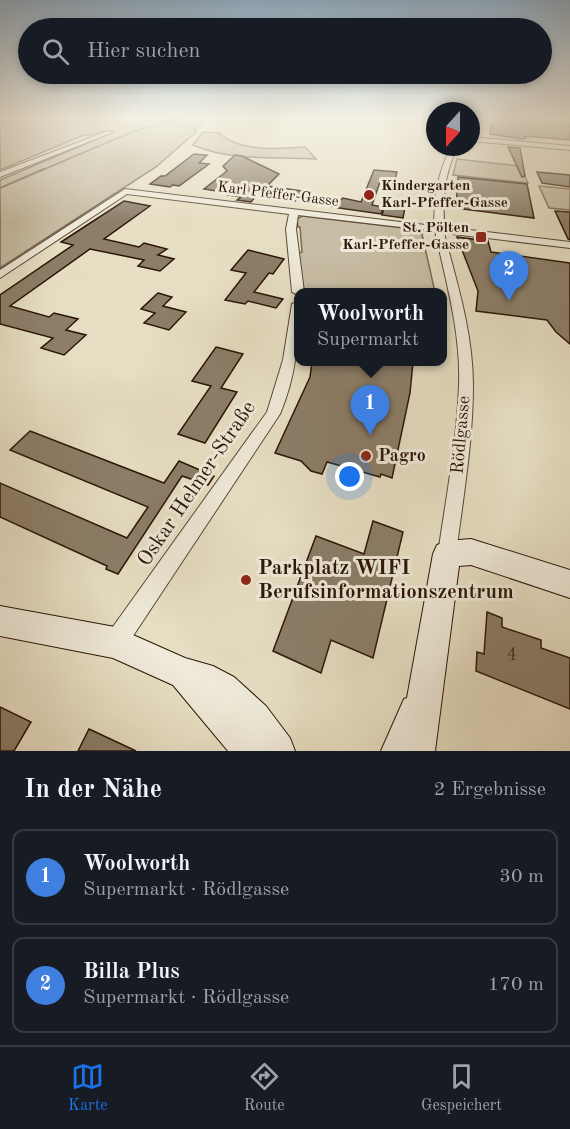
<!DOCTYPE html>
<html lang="de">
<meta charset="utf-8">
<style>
body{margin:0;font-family:"Old Standard TT",serif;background:#20242c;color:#f1f3f6}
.compass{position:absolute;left:426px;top:102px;width:54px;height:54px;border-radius:50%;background:#171b24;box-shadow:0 3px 9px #0003;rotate:201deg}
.you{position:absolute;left:350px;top:477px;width:21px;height:21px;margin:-15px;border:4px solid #fff;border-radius:50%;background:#1a73e8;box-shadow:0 0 0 9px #1a73e833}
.badge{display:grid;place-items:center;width:39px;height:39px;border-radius:50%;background:#1a73e8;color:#fff;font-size:20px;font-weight:700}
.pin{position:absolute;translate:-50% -50px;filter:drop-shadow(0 2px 3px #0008)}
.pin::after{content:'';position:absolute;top:32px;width:21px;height:18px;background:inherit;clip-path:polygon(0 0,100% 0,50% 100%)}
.popup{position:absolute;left:294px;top:288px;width:153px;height:78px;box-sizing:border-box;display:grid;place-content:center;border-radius:12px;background:#171b24;filter:drop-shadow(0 2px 4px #0005);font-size:20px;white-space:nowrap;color:#9ea1a6}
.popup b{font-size:22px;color:#f1f3f6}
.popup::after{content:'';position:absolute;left:50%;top:100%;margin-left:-12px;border:12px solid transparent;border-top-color:#171b24}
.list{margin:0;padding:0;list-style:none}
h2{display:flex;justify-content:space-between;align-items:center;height:78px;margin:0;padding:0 24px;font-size:26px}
h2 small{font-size:20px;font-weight:400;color:#9ea1a6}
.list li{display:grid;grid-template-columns:39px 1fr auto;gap:18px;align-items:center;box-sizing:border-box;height:96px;margin:0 12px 12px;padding:0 12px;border:2px solid #363941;border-radius:12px}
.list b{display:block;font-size:22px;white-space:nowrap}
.list p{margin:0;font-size:20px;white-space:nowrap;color:#9ea1a6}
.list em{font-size:20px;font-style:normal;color:#9ea1a6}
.icon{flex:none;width:33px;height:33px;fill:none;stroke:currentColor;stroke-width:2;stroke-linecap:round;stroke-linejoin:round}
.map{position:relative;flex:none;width:570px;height:751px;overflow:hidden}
.search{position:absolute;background:#171b24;box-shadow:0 3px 9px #0003;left:18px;right:18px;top:18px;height:66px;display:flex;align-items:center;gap:15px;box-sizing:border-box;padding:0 21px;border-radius:33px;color:#9ea1a6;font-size:22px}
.sheet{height:294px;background:#171b24}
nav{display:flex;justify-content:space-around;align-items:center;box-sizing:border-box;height:84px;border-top:2px solid #363941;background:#171b24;font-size:16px;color:#9ea1a6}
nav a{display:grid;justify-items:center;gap:3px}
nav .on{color:#1a73e8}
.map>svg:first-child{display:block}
.green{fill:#c7bda4;stroke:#786956;stroke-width:1.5}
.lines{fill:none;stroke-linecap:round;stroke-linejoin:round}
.stream-far1{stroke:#756552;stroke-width:1.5}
.stream{stroke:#756552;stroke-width:2}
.building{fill:#8c7e69;stroke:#2a1507;stroke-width:1.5}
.street-casing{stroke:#594836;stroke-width:2}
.secondary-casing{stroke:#2a1507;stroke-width:2}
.street{fill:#efead9;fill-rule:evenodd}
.secondary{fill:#efead9;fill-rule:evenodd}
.poi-dot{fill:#8f2418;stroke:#efead9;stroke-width:2}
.labels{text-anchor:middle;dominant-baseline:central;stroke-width:6;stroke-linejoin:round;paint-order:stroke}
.far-poi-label{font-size:15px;font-weight:bold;fill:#2a1507;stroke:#efead9;text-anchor:start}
.far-street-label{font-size:15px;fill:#2a1507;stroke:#efead9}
.street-label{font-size:18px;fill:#2a1507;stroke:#efead9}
.poi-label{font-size:18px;font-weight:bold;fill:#2a1507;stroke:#efead9;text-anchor:start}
.near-number-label{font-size:18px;fill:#422f20}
.near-street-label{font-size:21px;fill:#2a1507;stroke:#efead9}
.near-poi-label{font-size:21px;font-weight:bold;fill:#2a1507;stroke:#efead9;text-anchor:start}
</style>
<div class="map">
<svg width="570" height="751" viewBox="0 0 570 751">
<rect width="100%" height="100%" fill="#e7dfc4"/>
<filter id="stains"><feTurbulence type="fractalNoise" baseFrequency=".00333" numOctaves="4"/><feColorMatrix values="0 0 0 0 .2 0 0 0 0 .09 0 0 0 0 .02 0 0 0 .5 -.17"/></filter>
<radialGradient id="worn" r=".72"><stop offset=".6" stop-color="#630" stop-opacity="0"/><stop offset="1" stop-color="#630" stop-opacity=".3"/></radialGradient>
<g class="green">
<path d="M0,117H208C203,123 197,126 194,131L196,132L156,167L0,268V180L111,133C102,129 93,136 84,135L0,170Z"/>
<path d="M203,132L219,133C239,152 279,149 305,147L316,159C276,156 232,162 193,145Z"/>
<polygon points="457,159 520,166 528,183 453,175"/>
<polygon points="539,186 570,189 570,210 549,208"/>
<polygon points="302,216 421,230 435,292 301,292 299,253 302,252 300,227 298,227 297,219"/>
</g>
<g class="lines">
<polyline class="stream-far1" points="40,171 132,132 183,117"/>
<polyline class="stream" points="0,188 44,169"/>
</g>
<g class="building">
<polygon points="501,117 570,117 570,140 525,136 526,138 522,139 490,134 491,124 499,125"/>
<polygon points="508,147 520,148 525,176 522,177"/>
<polygon points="194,154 207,155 199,163 209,164 179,186 173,185 170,187 150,184 161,176 165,176"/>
<polygon points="235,155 242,156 279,174 267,186 302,191 295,201 256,196 251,202 237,200 241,197 228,195 230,193 204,189 227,171 223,166"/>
<polygon points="374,170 397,172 394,183 380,182 372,205 383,207 381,214 332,207 343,198 361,202"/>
<polygon points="537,172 570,175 570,187 542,183"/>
<polygon points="458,177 527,184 534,218 456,208"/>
<polygon points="124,201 150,206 104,239 139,247 144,243 167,249 158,255 174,259 160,271 138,266 144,260 90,249 10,306 49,317 54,313 78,319 66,330 86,335 64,355 41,348 53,338 0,324 0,295 73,245 61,242"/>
<polygon points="385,205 405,207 403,218 382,215"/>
<polygon points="555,211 570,212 570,240 568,239"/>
<polygon points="457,237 488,241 491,252 570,263 570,344 556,332 547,320 476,311 478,291"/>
<polygon points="248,250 284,259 273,274 269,273 254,292 283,299 276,308 248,301 245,304 225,300 246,273 231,270"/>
<polygon points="158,293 172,297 163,306 186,312 169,330 144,323 155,313 141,309"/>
<polygon points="216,347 243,354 221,388 237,392 205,443 178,434 211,386 192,381"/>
<polygon points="312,362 413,362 410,393 392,478 381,474 380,477 327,462 322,474 311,471 301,461 275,453 310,377"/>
<polygon points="30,431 164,483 179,461 214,476 208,485 182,476 118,574 106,569 107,566 0,517 0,483 127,538 148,507 10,450"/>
<polygon points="373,521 403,532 373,658 331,640 321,673 273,651 316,536 364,554"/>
<polygon points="487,612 502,618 502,627 541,640 541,648 570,658 570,709 476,671 477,652 484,654"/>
<polygon points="0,707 31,722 14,751 0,751"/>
<polygon points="89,729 136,751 78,751"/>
</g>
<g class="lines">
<g class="street-casing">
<g id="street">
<polygon points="108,131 113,132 0,177 0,172"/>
<polygon points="471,137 570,146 570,150 471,141"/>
<path d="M451,147H457C444,176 443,195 444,227L570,242V248L444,233C457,283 473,333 473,385C473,442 463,498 456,554L454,560L447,563L440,560L438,554C446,498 457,442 459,385C461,333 446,282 435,231L298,215L296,229L304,292H298V295L292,292L286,229L289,214L127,194L0,278V270L125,189L434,226C435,195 437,175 451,147Z"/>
<path d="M298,301C298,344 297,373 280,414L123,651L115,654L107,651L104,643L107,635L267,412L283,360L292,304Z"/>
</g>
</g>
<g class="secondary-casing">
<g id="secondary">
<polygon points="471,539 570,570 570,598 471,565 459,566 435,751 381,751 404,699 407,698 433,554 437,545 447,541"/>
<polygon points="0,606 115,627 185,658 213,666 234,677 266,706 290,738 295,751 228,751 173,685 113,658 0,636"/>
</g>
</g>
<use href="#street" class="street"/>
<use href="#secondary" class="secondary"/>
</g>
<linearGradient id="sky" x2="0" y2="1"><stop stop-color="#8eaac0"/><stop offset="0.53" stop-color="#f4f1e4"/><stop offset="1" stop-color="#f4f1e4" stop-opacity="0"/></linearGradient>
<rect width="570" height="222" fill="url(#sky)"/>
<g class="poi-dot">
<circle cx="369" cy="195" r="6"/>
<rect x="475" y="231" width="12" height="12" rx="3"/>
<circle cx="366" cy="456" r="6"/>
<circle cx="246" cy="580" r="6"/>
</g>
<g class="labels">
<g class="far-poi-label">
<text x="381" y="186">Kindergarten<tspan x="381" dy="17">Karl-Pfeffer-Gasse</tspan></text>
<text x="469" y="228" text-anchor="end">St. Pölten<tspan x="469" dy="17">Karl-Pfeffer-Gasse</tspan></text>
</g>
<g class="far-street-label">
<text transform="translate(278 195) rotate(7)">Karl Pfeffer-Gasse</text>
</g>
<g class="street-label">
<text transform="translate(461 435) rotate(-85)">Rödlgasse</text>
</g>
<g class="poi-label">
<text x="378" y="456">Pagro</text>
</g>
<g class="near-number-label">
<text x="512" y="655">4</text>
</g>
<g class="near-street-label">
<text transform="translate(197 484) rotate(-56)">Oskar Helmer-Straße</text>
</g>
<g class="near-poi-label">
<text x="258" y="568">Parkplatz WIFI<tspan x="258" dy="24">Berufsinformationszentrum</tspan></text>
</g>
</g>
<rect width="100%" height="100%" filter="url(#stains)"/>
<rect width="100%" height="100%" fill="url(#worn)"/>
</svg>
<svg class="compass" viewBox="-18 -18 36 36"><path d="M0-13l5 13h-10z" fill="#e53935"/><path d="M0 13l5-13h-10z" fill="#9ea1a6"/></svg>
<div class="you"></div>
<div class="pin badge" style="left:370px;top:435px;background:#3f7fe0">1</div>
<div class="popup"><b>Woolworth</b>Supermarkt</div>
<div class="pin badge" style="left:509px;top:301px;background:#3f7fe0">2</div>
<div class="search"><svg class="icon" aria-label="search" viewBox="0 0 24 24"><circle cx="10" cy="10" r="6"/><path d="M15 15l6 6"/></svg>Hier suchen</div>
</div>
<section class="sheet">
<h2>In der Nähe<small>2 Ergebnisse</small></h2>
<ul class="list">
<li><span class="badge" style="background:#3f7fe0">1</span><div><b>Woolworth</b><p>Supermarkt · Rödlgasse</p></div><em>30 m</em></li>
<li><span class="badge" style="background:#3f7fe0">2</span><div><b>Billa Plus</b><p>Supermarkt · Rödlgasse</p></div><em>170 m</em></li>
</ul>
</section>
<nav>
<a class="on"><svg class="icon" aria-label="map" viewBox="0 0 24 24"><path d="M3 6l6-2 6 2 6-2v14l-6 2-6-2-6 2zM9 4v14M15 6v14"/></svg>Karte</a>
<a><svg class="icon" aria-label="directions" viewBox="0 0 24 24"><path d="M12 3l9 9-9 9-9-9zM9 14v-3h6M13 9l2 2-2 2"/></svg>Route</a>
<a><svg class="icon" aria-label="saved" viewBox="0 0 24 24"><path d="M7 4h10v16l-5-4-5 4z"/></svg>Gespeichert</a>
</nav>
